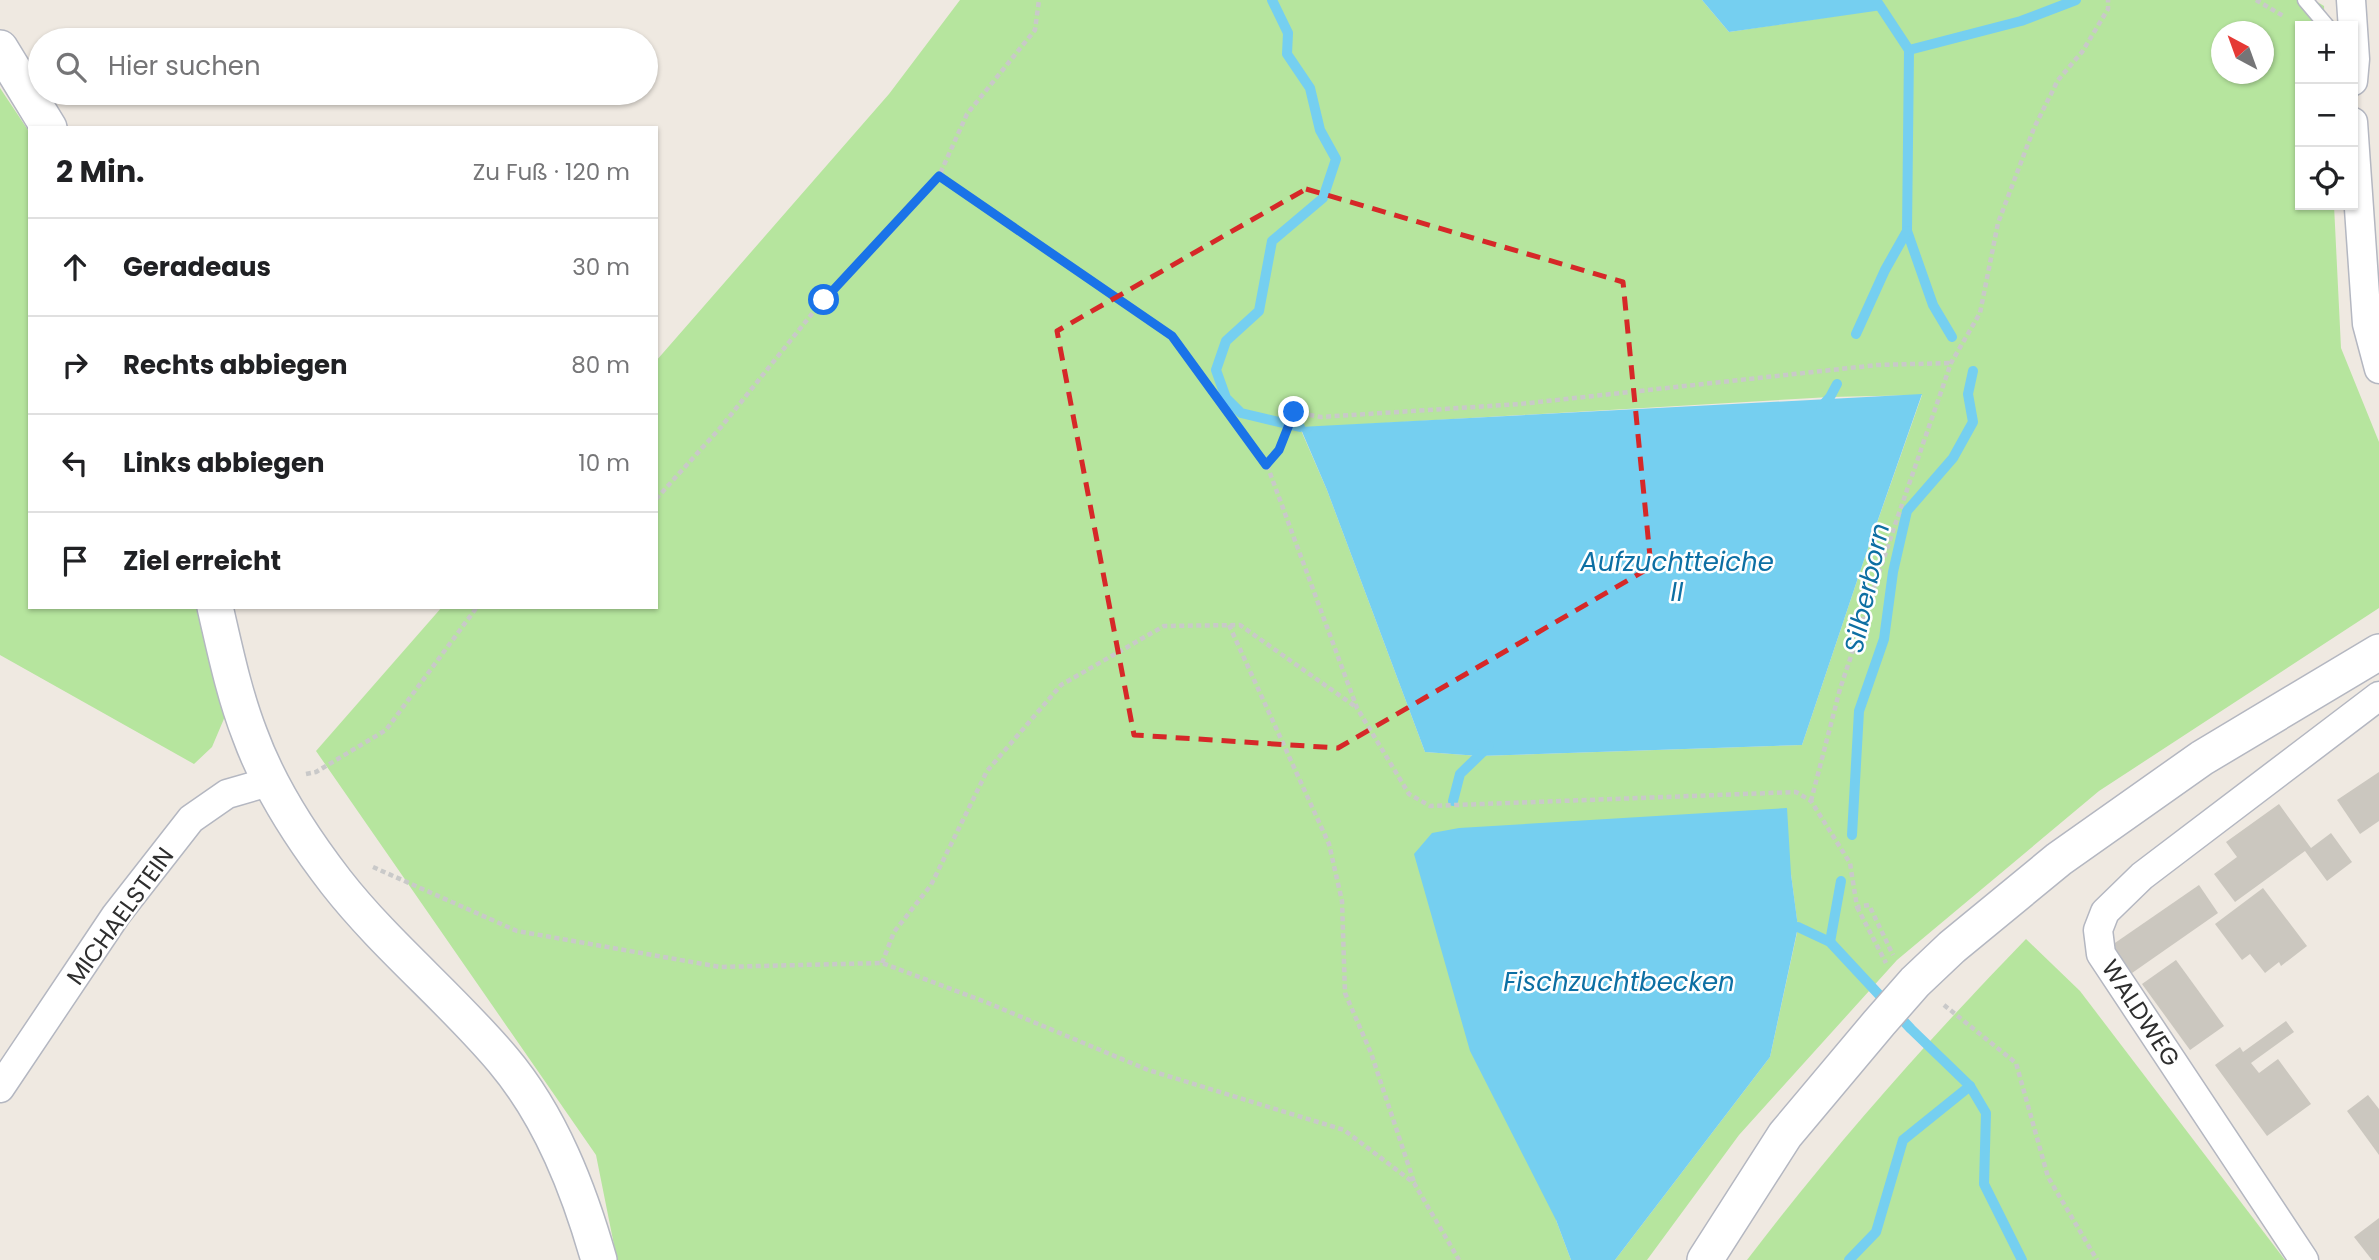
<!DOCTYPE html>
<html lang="de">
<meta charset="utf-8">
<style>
body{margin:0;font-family:Poppins,sans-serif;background:#f6f6f6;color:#202124}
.controls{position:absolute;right:21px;top:21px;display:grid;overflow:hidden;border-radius:0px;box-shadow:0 2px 5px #0004}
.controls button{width:63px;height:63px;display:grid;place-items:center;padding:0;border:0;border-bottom:2px solid #e0e0e0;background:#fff;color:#202124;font:35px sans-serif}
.compass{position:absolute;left:2211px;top:21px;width:63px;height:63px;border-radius:50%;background:#fff;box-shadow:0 2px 5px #0004;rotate:319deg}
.stop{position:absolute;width:21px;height:21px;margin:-16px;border:5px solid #1a73e8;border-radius:50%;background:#fff}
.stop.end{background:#1a73e8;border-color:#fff;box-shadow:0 2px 7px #0008}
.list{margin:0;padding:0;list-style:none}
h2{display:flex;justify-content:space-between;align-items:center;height:91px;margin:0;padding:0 28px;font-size:30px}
h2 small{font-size:23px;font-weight:400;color:#757577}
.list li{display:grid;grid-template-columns:46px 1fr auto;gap:21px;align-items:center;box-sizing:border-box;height:98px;padding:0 28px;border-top:2px solid #e0e0e0}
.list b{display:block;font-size:26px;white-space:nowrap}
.list em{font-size:23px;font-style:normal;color:#757577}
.icon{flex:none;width:38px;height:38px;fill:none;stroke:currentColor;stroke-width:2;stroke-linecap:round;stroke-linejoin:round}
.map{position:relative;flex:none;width:2379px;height:1260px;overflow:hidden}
.search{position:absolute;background:#fff;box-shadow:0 2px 5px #0004;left:28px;top:28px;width:630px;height:77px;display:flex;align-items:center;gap:18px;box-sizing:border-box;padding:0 24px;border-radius:38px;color:#757577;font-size:26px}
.panel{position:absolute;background:#fff;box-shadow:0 2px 5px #0004;left:28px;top:126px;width:630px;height:483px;border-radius:0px}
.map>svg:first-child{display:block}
.green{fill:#b6e59e;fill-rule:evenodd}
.water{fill:#75cff0}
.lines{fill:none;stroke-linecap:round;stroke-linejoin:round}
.stream{stroke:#75cff0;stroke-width:10}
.building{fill:#cbc7bf}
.service-casing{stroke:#b4b7c1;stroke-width:17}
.minor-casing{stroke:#b4b7c1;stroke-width:31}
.tertiary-casing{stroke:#b4b7c1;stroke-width:38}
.path{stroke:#c9c9c9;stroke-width:4.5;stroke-dasharray:5 3.5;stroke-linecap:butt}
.service{stroke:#fff;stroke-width:14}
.minor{stroke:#fff;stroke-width:28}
.tertiary{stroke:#fff;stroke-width:35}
.route{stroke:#1a73e8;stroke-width:9}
.marked{fill:none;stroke:#d62828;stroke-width:5;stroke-dasharray:14 9;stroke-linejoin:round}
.labels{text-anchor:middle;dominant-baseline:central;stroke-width:5;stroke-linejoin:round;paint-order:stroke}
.street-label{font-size:24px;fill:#2e2e2e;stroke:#fff}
.water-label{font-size:26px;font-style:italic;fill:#0d6fa3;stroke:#fff}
</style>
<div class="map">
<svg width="2379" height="1260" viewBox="0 0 2379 1260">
<rect width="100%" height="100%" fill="#efe9e1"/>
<g class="green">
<path d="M960,0H1702L1729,32L1882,9L1880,0H2314L2324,6L2325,26H2300V205H2334L2341,348L2379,442V608L2099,791L1897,960L1739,1135L1647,1260H1615L1770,1057L1798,928L1791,874L1556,1220L1571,1260H617L596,1155L316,751L442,607H656V361L889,94ZM2222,32H2264V74H2222ZM1922,395L1866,554L1802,745L1479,756L1425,752L1327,490L1300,428L1830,397Z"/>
<polygon points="0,88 30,133 30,607 198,607 226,714 212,747 194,764 0,655"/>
<path d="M2026,939L2080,991L2285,1260H1747C1833,1147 1927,1041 2026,939Z"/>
</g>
<g class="water">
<polygon points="1702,0 1880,0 1882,10 1729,32"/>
<polygon points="1922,394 1866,554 1802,745 1479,756 1425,752 1327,490 1300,427"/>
<polygon points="1787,808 1791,874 1798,927 1770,1057 1615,1260 1571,1260 1556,1220 1470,1051 1414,854 1432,833 1459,828"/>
</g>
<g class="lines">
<g class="stream">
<polyline points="1272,0 1288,33 1287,54 1310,88 1320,130 1336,159 1323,198 1272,241 1259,311 1226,341 1216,370 1226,398 1241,413 1300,427"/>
<polyline points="1876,0 1909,50 1907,231 1933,305 1952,337"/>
<polyline points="1909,50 2021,21 2076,0"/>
<polyline points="1856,334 1885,270 1907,231"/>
<polyline points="1821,407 1830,397 1837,384"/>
<polyline points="1453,801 1460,774 1489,746"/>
<polyline points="1852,835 1859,711 1884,639 1893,572 1907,511 1953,458 1973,422 1968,394 1973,371"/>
<polyline points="1798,927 1830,942 1911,1029 1970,1086 1986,1113 1984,1184 2022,1260"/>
<polyline points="1830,942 1841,881"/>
<polyline points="1849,1260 1876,1232 1903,1140 1970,1086"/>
</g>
</g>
<g class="building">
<polygon points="2379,772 2379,821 2360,834 2337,800"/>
<polygon points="2279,804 2311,848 2331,833 2352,862 2327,881 2305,851 2235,902 2214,874 2237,857 2226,842"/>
<polygon points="2199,885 2218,913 2132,973 2112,945"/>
<polygon points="2263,888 2307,946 2281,966 2279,962 2265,973 2250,954 2242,960 2215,924"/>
<polygon points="2176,960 2224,1026 2190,1050 2142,984"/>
<polygon points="2286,1021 2294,1032 2251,1063 2259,1073 2278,1059 2311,1104 2267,1136 2215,1065 2240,1047 2243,1052"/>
<polygon points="2368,1095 2379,1109 2379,1155 2347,1111"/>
<polygon points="2379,1218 2379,1260 2372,1260 2354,1237"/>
</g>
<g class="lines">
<g class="service-casing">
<polyline id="service" points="2305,0 2327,26"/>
</g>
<g class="minor-casing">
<g id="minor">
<polyline points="2351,0 2355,59 2353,81"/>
<polyline points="2353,122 2367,324 2379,369"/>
<polyline points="0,1088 116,915 191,819 227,794 272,781"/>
<polyline points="2304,1260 2101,954 2098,930 2105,912 2142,876 2379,696"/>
</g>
</g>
<g class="tertiary-casing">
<g id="tertiary">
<polyline points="0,48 49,128"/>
<path d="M215,607C225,650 234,694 250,735C269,787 302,838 336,882C386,946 451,998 503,1060C551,1117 579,1190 599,1260"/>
<polyline points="1705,1260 1785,1135 1879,1023 1915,982 1952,947 2059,859 2202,758 2379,652"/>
</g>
</g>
<g class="path">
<polyline points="2256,0 2285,17"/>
<polyline points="939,176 1172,336 1267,465 1279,450 1294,412 1321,417 1520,404 1877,365 1951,363"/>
<polyline points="1267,465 1357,708 1409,794 1430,806 1796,792 1811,801 1850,863 1857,907 1869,905 1893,955"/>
<polyline points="656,499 721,427 823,300 893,229 939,176 967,114 1035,30 1039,0"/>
<polyline points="1229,625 1329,844 1342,901 1345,993 1371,1053 1414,1182"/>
<polyline points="306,774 316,772 386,730 477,607"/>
<polyline points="1811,801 1840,689 1898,516 1951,363 1980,313 1998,223 2034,128 2058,80 2082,52 2108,9 2108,0"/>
<polyline points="373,867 517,931 720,967 882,963 988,1003 1148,1070 1344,1130 1414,1183 1459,1260"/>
<polyline points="1857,907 1886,963"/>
<polyline points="882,963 894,932 931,885 987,771 1061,685 1164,626 1240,625 1356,707"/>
<polyline points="1944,1005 2016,1063 2048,1177 2097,1260"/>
</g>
<use href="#service" class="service"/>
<use href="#minor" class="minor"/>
<use href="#tertiary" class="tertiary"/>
</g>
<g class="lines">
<polyline class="route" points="824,300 939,176 1172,336 1266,465 1279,450 1294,412"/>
</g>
<path class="marked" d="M1306,189L1623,282L1651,567L1338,748L1134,735L1057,331Z"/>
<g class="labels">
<g class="street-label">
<text transform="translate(120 916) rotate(-54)">MICHAELSTEIN</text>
<text transform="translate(2141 1013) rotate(57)">WALDWEG</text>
</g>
<g class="water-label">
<text x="1677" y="562">Aufzuchtteiche<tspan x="1677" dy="30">II</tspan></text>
<text transform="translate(1867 588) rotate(-78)">Silberborn</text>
<text x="1619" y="982">Fischzuchtbecken</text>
</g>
</g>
</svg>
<div class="controls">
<button>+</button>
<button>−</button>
<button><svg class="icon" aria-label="locate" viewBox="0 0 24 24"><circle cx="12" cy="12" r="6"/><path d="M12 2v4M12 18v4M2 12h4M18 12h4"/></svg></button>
</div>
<svg class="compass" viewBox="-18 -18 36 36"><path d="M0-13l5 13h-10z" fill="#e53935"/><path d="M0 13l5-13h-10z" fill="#757577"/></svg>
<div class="stop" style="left:824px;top:300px"></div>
<div class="stop end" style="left:1294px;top:412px"></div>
<div class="search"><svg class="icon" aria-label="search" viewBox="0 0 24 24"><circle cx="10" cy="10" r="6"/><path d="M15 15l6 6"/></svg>Hier suchen</div>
<section class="panel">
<h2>2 Min.<small>Zu Fuß · 120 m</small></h2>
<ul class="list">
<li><svg class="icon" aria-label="ahead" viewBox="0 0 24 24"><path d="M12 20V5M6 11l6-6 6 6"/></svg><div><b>Geradeaus</b></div><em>30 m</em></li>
<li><svg class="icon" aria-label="right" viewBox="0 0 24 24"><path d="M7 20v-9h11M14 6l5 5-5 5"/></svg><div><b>Rechts abbiegen</b></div><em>80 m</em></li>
<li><svg class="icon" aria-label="left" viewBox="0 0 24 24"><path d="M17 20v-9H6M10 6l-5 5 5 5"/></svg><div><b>Links abbiegen</b></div><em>10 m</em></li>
<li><svg class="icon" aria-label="arrive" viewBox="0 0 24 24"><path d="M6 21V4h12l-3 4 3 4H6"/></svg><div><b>Ziel erreicht</b></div></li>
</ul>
</section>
</div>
